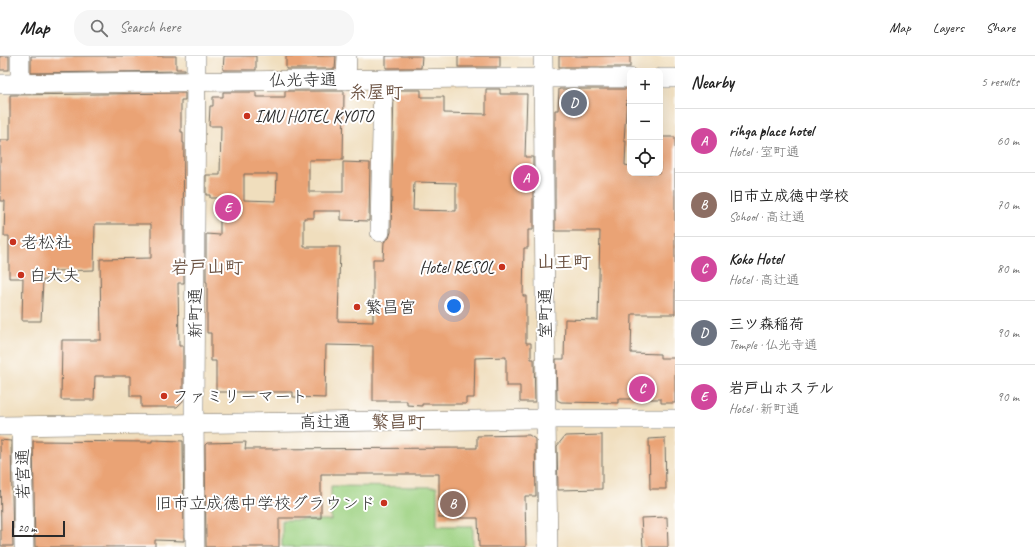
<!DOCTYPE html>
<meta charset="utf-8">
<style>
body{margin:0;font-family:Caveat,"Klee One",sans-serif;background:#f6f6f6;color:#222}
.controls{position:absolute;right:12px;top:12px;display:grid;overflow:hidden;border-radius:8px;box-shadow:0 4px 16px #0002}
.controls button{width:36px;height:36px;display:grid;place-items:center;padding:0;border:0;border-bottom:1px solid #e0e0e0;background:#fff;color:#222;font:20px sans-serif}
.scale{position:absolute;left:12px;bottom:10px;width:53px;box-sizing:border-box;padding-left:4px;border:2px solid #2b2b2b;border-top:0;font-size:11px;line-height:14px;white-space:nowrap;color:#2b2b2b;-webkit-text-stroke:3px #fff;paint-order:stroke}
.you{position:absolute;left:454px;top:250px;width:14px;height:14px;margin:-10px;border:3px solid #fff;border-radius:50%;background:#1a73e8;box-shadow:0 0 0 6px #1a73e833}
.badge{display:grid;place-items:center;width:26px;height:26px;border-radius:50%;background:#111827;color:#fff;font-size:13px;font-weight:700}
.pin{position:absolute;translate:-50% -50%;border:2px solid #fff;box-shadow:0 1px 4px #0006}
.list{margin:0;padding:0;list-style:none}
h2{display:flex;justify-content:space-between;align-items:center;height:52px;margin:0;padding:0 16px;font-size:17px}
h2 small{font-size:13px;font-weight:400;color:#767676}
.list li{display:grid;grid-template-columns:26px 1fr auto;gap:12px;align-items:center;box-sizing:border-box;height:64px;padding:0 16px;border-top:1px solid #e0e0e0}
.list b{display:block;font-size:15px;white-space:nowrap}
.list p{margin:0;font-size:13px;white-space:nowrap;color:#767676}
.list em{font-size:13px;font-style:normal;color:#767676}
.icon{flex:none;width:22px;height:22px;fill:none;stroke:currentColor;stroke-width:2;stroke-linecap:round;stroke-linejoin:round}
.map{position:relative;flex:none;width:675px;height:491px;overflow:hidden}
header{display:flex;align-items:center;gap:24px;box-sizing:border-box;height:56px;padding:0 20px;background:#fff;border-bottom:1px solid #e0e0e0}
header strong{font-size:19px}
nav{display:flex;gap:22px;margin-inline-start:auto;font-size:14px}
.search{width:280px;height:36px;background:#f6f6f6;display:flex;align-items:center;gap:10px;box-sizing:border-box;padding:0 14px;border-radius:16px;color:#767676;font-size:15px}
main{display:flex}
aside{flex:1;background:#fff}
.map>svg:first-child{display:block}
.green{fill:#9ed282;stroke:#647e56}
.building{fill:#eaa375;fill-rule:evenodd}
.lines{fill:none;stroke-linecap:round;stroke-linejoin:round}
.minor-casing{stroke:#706a5e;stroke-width:20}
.minor{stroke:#fff;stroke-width:19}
.poi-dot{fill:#c8321e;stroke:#fff;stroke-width:1.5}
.labels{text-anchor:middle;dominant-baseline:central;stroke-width:4;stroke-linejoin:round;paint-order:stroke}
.street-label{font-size:17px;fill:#2b2b2b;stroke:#fff}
.poi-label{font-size:17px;fill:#2b2b2b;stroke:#fff;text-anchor:start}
.neighbourhood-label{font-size:18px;font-weight:bold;fill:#6e5545;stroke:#fff}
</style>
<header>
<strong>Map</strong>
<div class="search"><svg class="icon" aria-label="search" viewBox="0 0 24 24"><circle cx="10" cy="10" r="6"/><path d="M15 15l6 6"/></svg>Search here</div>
<nav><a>Map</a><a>Layers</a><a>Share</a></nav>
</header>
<main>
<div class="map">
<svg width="675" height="491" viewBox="0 0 675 491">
<rect width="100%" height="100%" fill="#fff"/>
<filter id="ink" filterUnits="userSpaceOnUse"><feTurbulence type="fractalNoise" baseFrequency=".025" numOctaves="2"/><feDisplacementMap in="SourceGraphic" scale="8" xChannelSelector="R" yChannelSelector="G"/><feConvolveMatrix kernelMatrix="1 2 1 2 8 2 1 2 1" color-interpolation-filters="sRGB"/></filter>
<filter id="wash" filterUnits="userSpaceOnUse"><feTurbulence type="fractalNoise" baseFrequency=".012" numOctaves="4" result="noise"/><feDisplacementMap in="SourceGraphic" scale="16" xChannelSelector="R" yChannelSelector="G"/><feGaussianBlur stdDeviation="0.9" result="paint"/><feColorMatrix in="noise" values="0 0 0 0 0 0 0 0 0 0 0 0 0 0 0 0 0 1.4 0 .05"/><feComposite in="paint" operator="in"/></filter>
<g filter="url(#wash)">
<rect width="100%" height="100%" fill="#f0debd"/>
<polygon class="green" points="331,430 437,431 437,470 473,470 473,491 282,491 282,464 331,464"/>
<g id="blocks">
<g class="building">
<rect x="0" y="0" width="9" height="14"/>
<polygon points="31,0 176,0 176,13 185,13 185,15 31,17"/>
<polygon points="224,0 256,0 256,14 223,14"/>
<polygon points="286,0 336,0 335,13 286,13"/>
<polygon points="386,0 422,0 421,12 386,12"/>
<rect x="458" y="0" width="42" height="11"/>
<rect x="559" y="0" width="71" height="11"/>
<path d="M486,33H500V38H527L525,101H533V174H528V192H524L523,240H526V287H531V303H534L535,346H520V330H506V301L475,302L474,342H466V348H422V350L407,349V345H373V290L326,289L325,342L293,341V336H216V305H211V277H207V226H206V178L220,179V142H210V139H206V119H220L221,70H209L210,50H213V41H223V36H256V41H285V35H344L343,104H309V136H343V106L370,107L369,165L341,164V155H314V162H304V191H340L338,265L373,266V203H383L384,186L389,182L391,176L394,34H421V41H444V57L486,58ZM244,118H277L276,145L244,144ZM414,126L456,127V155L413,154Z"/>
<polygon points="559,33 630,33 630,42 627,42 624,85 626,85 625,109 630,110 630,117 660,117 660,81 675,81 675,258 632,258 631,297 660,298 660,302 675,302 675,347 661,347 661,343 618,343 618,347 561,346 557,344 556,303 564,303 565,263 598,264 600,175 555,175 555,54 558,54"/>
<polygon points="185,37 185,44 181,44 181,76 183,76 183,87 184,87 183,170 184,170 184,227 178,227 179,290 183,290 183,345 177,351 141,351 141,340 130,340 130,320 95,320 94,344 61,344 62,284 101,284 100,203 151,202 151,168 95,168 94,214 54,215 54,224 43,224 41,265 22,265 23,222 9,222 9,180 4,180 5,145 0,145 0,84 10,84 10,39"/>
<polygon points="529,379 535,383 536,440 525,440 526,491 479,491 478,462 439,462 439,418 321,418 321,462 279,462 279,491 206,491 205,389 207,387 246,386 245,393 477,392 477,380"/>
<polygon points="602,379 602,433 558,434 557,390 565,380"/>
<polygon points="665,382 666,433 650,433 649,383"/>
<polygon points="0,384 11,385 13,490 1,490"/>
<polygon points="152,384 183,385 184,485 155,484 155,491 35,491 33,385 152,386"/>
<polygon points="667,461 668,491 643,491 641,462"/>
</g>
</g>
</g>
<g filter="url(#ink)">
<use href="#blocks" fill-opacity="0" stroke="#706a5e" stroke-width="1"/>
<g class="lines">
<g class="minor-casing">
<g id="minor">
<polyline points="20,0 20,28"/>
<polyline points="543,0 546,363 548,491"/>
<polyline points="660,22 675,22"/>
<polyline points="346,24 347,0"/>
<polyline points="0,28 473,22 630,22"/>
<polyline points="380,176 383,23"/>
<polyline points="0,370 546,363 675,363"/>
<polyline points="22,370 24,491"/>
<polyline points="195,491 194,352 196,0"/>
</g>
</g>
<use href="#minor" class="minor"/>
</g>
</g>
<g class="poi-dot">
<circle cx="247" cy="60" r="4"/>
<circle cx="13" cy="186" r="4"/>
<circle cx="502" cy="211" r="4"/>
<circle cx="21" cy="219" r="4"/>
<circle cx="357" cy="251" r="4"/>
<circle cx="164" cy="340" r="4"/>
<circle cx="384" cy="447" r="4"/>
</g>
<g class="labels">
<g class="street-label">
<text transform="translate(303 24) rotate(-1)">仏光寺通</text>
<text transform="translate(195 257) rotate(-90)">新町通</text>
<text transform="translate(545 257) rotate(-90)">室町通</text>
<text transform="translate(325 366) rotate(-1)">高辻通</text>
<text transform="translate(23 418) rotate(-91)">若宮通</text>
</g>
<g class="poi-label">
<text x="255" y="60">IMU HOTEL KYOTO</text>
<text x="21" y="186">老松社</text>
<text x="494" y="211" text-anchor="end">Hotel RESOL</text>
<text x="29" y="219">白大夫</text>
<text x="365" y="251">繁昌宮</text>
<text x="172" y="340">ファミリーマート</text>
<text x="376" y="447" text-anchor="end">旧市立成徳中学校グラウンド</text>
</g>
<g class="neighbourhood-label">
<text x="376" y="36">糸屋町</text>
<text x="564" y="206">山王町</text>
<text x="207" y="211">岩戸山町</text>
<text x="398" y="366">繁昌町</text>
</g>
</g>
</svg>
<div class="controls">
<button>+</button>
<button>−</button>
<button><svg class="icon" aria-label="locate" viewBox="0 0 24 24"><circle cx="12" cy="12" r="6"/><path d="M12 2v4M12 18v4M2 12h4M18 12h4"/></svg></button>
</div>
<div class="scale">20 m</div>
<div class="you"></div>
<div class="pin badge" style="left:526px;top:122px;background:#d1479c">A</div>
<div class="pin badge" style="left:453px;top:448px;background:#8d6e63">B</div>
<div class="pin badge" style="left:642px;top:333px;background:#d1479c">C</div>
<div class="pin badge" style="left:574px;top:47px;background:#6b7280">D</div>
<div class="pin badge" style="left:228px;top:152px;background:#d1479c">E</div>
</div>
<aside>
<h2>Nearby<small>5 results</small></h2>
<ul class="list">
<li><span class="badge" style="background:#d1479c">A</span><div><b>rihga place hotel</b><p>Hotel · 室町通</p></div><em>60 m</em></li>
<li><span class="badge" style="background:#8d6e63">B</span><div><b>旧市立成徳中学校</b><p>School · 高辻通</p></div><em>70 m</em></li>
<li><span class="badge" style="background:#d1479c">C</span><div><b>Koko Hotel</b><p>Hotel · 高辻通</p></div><em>80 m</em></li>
<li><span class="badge" style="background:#6b7280">D</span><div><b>三ツ森稲荷</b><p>Temple · 仏光寺通</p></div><em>90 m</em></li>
<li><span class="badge" style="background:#d1479c">E</span><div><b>岩戸山ホステル</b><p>Hotel · 新町通</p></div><em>90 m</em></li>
</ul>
</aside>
</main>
